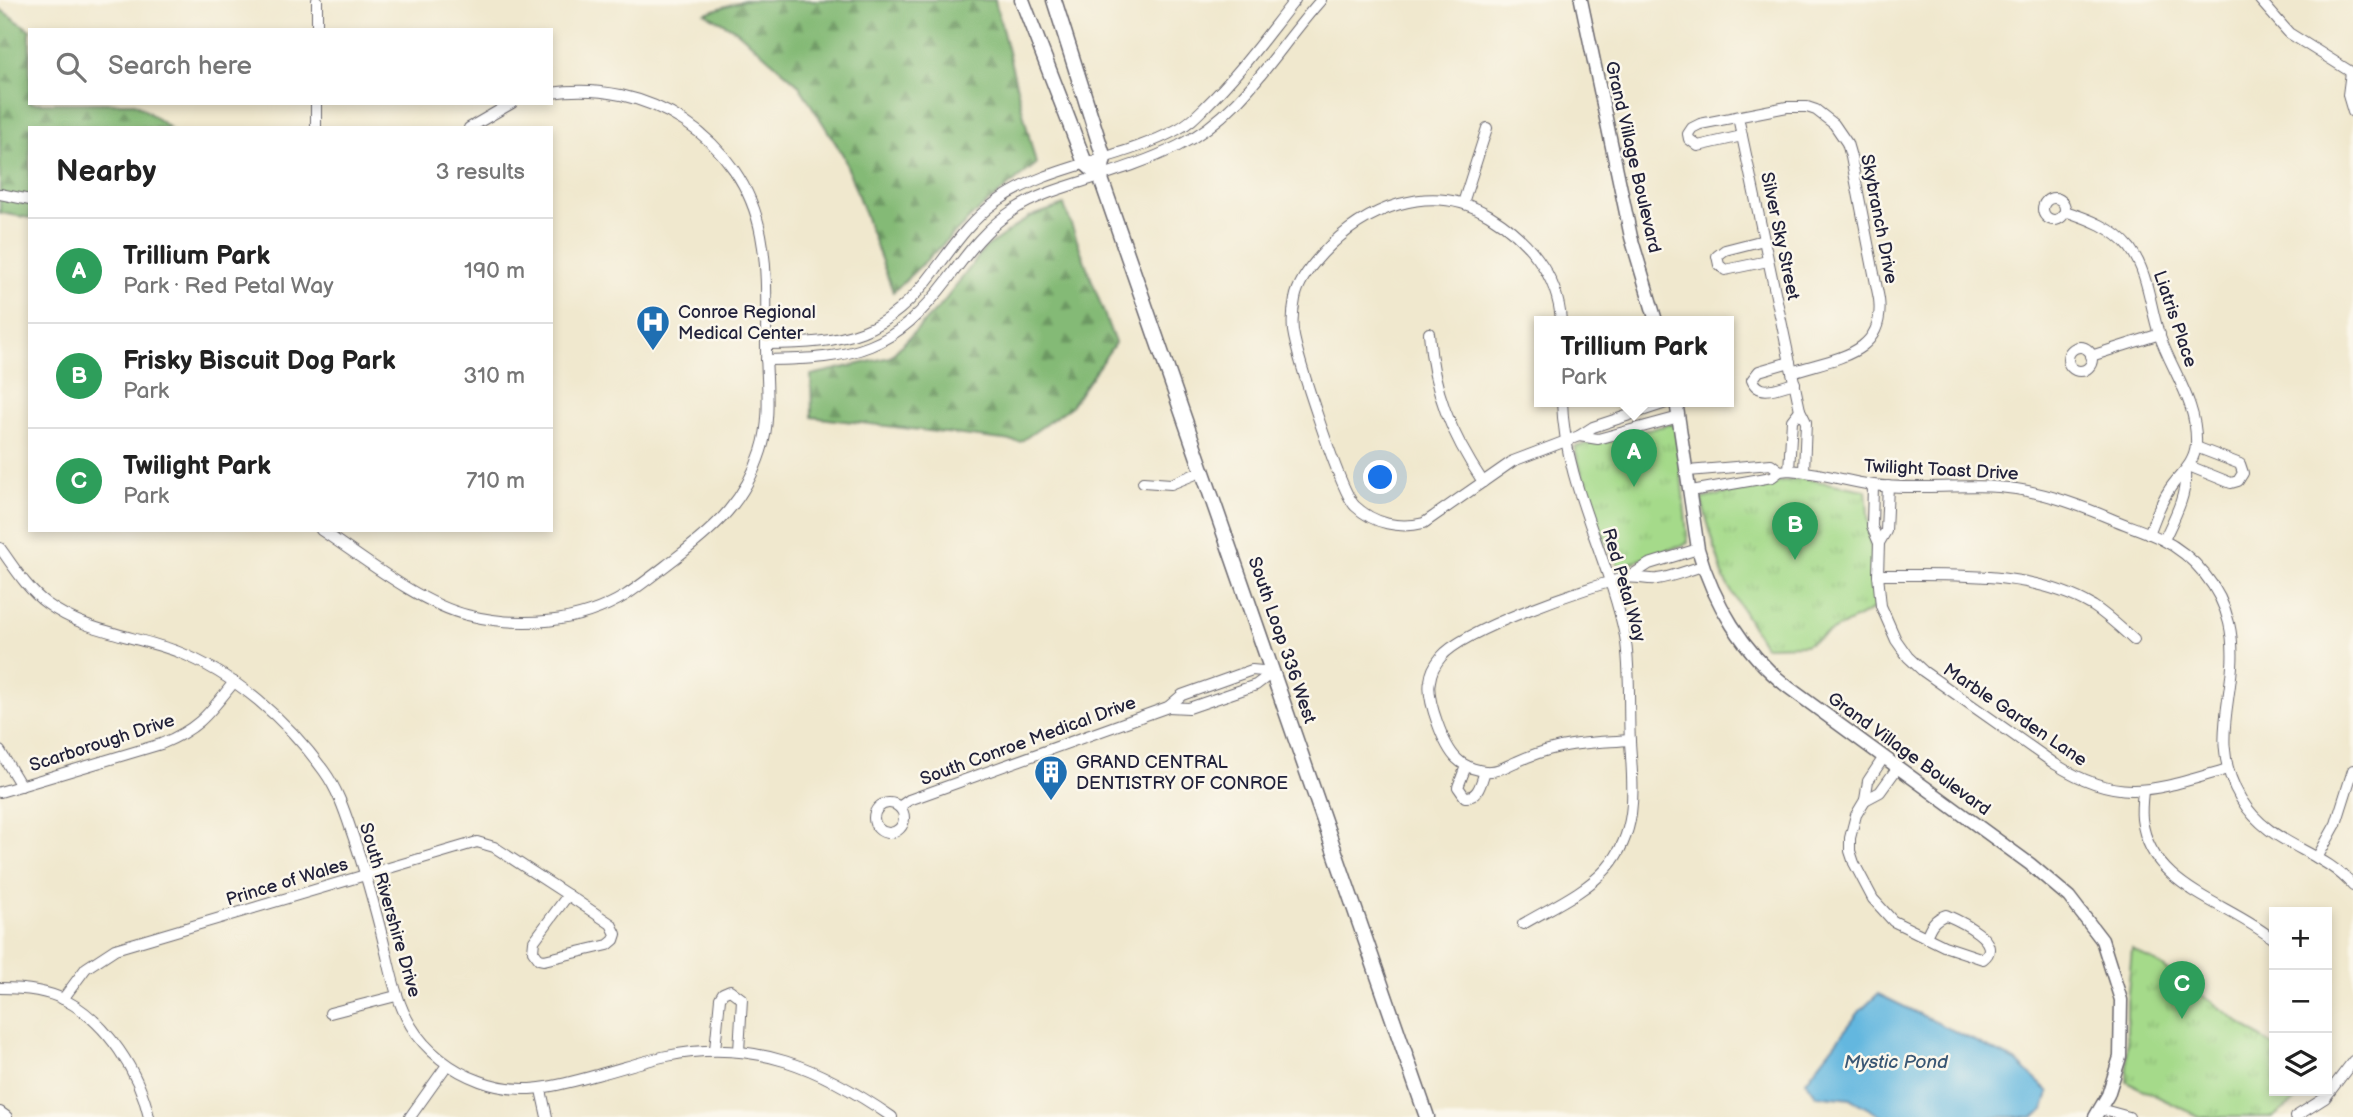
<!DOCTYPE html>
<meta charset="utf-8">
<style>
body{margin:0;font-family:"Balsamiq Sans",sans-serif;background:#f6f6f6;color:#222}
.controls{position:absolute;right:21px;bottom:21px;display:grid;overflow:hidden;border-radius:0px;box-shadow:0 4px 10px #0003}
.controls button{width:63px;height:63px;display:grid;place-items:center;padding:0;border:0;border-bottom:2px solid #e0e0e0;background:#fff;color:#222;font:35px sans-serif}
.you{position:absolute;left:1381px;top:478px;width:24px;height:24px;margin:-18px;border:5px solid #fff;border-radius:50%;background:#1a73e8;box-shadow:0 0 0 10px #1a73e833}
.badge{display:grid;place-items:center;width:46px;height:46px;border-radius:50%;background:#d93025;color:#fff;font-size:23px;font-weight:700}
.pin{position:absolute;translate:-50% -58px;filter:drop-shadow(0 2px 4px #0008)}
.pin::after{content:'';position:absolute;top:37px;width:24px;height:21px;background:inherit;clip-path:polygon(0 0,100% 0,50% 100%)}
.popup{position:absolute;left:1534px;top:316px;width:200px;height:91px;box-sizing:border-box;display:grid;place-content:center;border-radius:0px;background:#fff;filter:drop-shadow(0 2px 5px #0005);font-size:23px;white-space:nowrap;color:#767676}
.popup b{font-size:26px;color:#222}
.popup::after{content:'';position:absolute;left:50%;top:100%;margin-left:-14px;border:14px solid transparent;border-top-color:#fff}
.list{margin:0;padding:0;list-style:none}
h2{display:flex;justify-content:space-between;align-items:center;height:91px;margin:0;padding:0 28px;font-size:30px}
h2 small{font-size:23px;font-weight:400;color:#767676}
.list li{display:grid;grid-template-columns:46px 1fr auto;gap:21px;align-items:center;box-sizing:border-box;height:105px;padding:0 28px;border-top:2px solid #e0e0e0}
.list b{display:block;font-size:26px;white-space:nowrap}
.list p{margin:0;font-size:23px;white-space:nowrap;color:#767676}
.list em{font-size:23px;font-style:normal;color:#767676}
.icon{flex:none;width:38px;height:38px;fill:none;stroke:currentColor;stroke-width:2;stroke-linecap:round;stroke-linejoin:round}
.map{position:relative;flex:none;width:2353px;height:1117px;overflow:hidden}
.search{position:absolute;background:#fff;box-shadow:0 4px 10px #0003;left:28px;top:28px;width:525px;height:77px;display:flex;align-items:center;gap:18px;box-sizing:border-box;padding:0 24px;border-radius:0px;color:#767676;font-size:26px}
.panel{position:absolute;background:#fff;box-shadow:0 4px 10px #0003;left:28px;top:126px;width:525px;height:406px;border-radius:0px}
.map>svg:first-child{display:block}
.forest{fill:url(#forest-firs);stroke:#536e58;stroke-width:2}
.park{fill:url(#park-tufts);stroke:#647e62;stroke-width:2}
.water{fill:#63b7df;stroke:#426c8d;stroke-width:2}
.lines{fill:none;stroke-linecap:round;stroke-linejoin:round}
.minor-casing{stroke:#6a676e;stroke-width:12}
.tertiary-casing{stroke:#6a676e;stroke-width:15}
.primary-casing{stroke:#6a676e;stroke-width:17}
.minor{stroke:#fff;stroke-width:10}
.tertiary{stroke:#fff;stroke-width:12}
.primary{stroke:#fff;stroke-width:14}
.labels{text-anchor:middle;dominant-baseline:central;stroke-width:5;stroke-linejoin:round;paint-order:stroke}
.street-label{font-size:18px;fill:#22223b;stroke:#fbf7ec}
.poi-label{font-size:18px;fill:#22223b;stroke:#fbf7ec;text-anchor:start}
.water-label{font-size:19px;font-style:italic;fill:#395674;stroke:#fbf7ec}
</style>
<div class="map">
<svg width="2353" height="1117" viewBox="0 0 2353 1117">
<defs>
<pattern id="forest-firs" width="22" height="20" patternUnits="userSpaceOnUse" patternTransform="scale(1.75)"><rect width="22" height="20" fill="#84ba76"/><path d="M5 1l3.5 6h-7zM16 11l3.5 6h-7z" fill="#6c9762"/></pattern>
<pattern id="park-tufts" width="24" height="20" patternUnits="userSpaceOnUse" patternTransform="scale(1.75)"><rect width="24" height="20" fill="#a5da8a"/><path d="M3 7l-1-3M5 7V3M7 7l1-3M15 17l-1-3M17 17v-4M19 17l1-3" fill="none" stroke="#8ebb78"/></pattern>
</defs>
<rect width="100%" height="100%" fill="#fbf7ec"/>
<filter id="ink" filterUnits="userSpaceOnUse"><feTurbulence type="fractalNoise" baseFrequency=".0143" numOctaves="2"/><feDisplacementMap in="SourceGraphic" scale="14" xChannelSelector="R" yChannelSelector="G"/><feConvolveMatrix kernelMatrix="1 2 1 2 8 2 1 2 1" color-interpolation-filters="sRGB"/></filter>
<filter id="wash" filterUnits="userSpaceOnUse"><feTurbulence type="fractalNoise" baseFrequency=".00686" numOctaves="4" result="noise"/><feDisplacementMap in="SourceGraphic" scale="28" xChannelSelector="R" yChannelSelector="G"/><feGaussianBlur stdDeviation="1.57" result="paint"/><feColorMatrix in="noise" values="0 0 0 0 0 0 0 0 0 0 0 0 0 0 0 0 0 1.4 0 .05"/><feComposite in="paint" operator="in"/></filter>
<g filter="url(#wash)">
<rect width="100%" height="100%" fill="#f0e8ce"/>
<g class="forest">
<polygon points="744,0 995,0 1036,164 979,210 893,292 843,155 798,84 736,30 705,13"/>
<polygon points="0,9 30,30 30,103 135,103 170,128 30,128 30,218 0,213"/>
<polygon points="1064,205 1115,343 1070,407 1020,442 812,417 811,375 890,357 942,304 985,248 1029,217"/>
</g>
<g class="park">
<polygon points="1676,423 1688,543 1619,567 1598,527 1574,447"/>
<polygon points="1800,478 1866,490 1876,608 1805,645 1764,646 1724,579 1701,499"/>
<polygon points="2132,949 2162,966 2274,1047 2274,1091 2309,1091 2273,1117 2200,1117 2127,1082 2127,1003"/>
</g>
<polygon class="water" points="1878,994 2016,1061 2049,1092 2044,1109 2033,1117 1883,1117 1851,1099 1816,1095 1806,1081 1860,1011"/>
</g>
<g filter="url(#ink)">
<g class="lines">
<g class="minor-casing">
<g id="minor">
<polyline points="2260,0 2289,33 2351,72"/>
<polyline points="317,30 317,0"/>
<polyline points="2351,72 2348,95 2353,112"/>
<polyline points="316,103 316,128"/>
<polyline points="1738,117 1800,410 1806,422 1804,471"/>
<polyline points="469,128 512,103"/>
<path d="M1742,136L1698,146L1689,139L1688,134L1692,128L1700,124L1787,107H1807L1816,110L1834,124L1847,143L1851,157L1879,299C1886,356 1833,358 1792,372"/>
<polyline points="0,194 30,200"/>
<circle cx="2054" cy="209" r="11"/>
<polyline points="1463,203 1487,128"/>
<path d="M2065,211C2089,219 2114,228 2130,248C2148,272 2150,306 2159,334C2172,372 2198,403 2196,445C2194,466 2179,474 2169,490C2160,503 2155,519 2149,534"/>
<polyline points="1764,240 1725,250 1717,256 1719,265 1725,270 1768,261"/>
<path d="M1561,321C1558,274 1527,238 1489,215C1430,180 1364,208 1322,254C1310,267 1298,282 1295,299C1293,309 1292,321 1293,331C1297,357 1340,491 1355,506C1374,524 1399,529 1424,523L1513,461L1579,436L1593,427L1672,401"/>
<path d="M1429,333C1433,391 1451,434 1483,482"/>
<path d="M766,344C846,343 886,337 936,269C954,245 971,220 996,202C1050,164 1120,161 1178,129C1190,123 1197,115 1206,106C1240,73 1266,36 1295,0"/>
<circle cx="2080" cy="359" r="12"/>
<polyline points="2091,356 2160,334"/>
<path d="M766,360C855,359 894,351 949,278C969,251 987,227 1015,209C1034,197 1056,190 1078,183C1112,172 1146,162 1178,146C1242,115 1275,51 1321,0"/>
<path d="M1790,362L1759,371L1752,380C1759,398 1781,386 1795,383"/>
<polyline points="1579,436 1598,439 1679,417"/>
<polyline points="2189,466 2231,483 2238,481 2243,473 2240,464 2196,447"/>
<polyline points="1789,470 1792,420 1800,410"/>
<polyline points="1688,471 1771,464 1780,471"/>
<polyline points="1143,482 1171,484 1203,471"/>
<polyline points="1873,485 1872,527 1879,543"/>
<path d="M1888,486L1886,531L1879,543L1878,575L1881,606L1896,640L1908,657L1923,671L2055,764C2122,806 2157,789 2228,769"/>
<path d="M1691,491L1772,477L1780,471L1789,470C1818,472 1845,481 1873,485C1920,491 1969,482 2016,489C2050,494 2081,506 2112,519C2128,526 2146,531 2161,539C2194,555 2221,588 2229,623C2244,687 2203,735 2241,799C2270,847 2321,848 2353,886"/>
<path d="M321,530C363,558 419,603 467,615C520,628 579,624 626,595C644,583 660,570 677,557C717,526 745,501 761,451C772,418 766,380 766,346C766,309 768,271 761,235C743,138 646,78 551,93"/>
<path d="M2164,540C2173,520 2187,496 2185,473"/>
<path d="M0,548C14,567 27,589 46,603C83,631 134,636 176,651C235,674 287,720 324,771C337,789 344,809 351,830C365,870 376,911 386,952C392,977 397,1003 411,1026C426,1051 452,1071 480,1081C522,1097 556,1086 597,1075C620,1069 643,1061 667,1056C754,1038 821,1068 892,1117"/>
<path d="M1878,575C1947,576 2031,569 2093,606C2108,616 2121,628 2134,640"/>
<polyline points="1629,577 1649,564 1698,549"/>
<polyline points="1168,707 1189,708 1256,685 1273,672"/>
<path d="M1630,740C1606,742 1580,742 1556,748C1543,751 1529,756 1516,762C1508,765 1500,771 1491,771C1480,772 1465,767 1457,759C1444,747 1426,699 1430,681C1431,672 1436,663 1441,657C1463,630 1588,586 1625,578C1636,576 1646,580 1657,579C1672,577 1688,570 1703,566"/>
<polyline points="0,751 21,786"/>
<path d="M1884,757L1868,781L1865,800L1856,815L1850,838V851L1854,863L1873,899L1893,921L1944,946L1983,959C2005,942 1960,921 1946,915C1934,919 1930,926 1926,938"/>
<path d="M1466,766L1458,787L1465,797C1479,798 1481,782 1485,771"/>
<path d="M2143,791C2142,800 2141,810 2142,819C2150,888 2229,902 2274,940"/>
<path d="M0,792L161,744C200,728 209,713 234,682"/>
<polyline points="1865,800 1880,792 1898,767"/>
<circle cx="889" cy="818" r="15"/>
<polyline points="899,807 909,800 1168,707 1182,695 1252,670 1273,672"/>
<polyline points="2317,858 2336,824 2353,770"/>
<polygon points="568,895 611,924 616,934 614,940 608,945 544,960 539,959 533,951 534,941"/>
<path d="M1523,924C1550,908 1586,892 1607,868C1639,831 1633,788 1630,742C1628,707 1631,671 1625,636C1609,557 1564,483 1562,401"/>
<path d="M0,988C21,988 46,990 65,1000C107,1022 139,1072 149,1117"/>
<polyline points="63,999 86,968 115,949 477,842 494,847 568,895"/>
<polyline points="330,1013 396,996"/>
<polyline points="715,1050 720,998 723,993 730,990 742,999 739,1051"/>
<polyline points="541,1090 547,1117"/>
<polyline points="2100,1109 2129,1117"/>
<polyline points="0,1112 7,1117"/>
<polyline points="410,1117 447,1065"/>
<polyline points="2295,1117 2325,1098 2353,1061"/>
</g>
</g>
<g class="tertiary-casing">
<g id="tertiary">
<polyline points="1581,0 1631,237 1656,321"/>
<path d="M1676,401L1698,549C1713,602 1744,653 1788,687L2030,864L2069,897L2102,940L2121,1000L2120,1057L2108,1095L2095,1117"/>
</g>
</g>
<g class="primary-casing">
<g id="primary">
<polyline points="1022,0 1085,163 1100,176 1427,1117"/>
<polyline points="1054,0 1104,158 1100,176"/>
</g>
</g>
<use href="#minor" class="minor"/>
<use href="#tertiary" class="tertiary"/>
<use href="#primary" class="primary"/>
</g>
</g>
<defs>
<g id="hospital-pin" transform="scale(1.75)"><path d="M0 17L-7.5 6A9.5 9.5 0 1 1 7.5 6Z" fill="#1f6fb2" stroke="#fbf7ec"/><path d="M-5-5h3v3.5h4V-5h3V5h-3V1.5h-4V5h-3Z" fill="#fff"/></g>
<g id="building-pin" transform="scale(1.75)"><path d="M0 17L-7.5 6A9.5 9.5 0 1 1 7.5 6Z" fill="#1f6fb2" stroke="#fbf7ec"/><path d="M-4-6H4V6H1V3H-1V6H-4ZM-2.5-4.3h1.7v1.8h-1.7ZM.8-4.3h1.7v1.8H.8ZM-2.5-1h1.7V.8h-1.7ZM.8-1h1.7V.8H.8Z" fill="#fff"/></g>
</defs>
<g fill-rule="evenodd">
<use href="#hospital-pin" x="653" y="322"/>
<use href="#building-pin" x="1051" y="772"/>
</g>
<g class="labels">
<g class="street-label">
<text transform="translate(1633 157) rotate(77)">Grand Village Boulevard</text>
<text transform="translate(1879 219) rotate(79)">Skybranch Drive</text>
<text transform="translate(1780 236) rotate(78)">Silver Sky Street</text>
<text transform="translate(2175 319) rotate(71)">Liatris Place</text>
<text transform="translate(1941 470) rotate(3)">Twilight Toast Drive</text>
<text transform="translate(1624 585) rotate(74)">Red Petal Way</text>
<text transform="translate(1282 640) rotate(71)">South Loop 336 West</text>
<text transform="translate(2015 715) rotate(34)">Marble Garden Lane</text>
<text transform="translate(1028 741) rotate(-20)">South Conroe Medical Drive</text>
<text transform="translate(102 743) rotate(-18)">Scarborough Drive</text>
<text transform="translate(1909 754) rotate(36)">Grand Village Boulevard</text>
<text transform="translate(287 882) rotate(-17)">Prince of Wales</text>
<text transform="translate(390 910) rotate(74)">South Rivershire Drive</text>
</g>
<g class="poi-label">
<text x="678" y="312">Conroe Regional<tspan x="678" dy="21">Medical Center</tspan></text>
<text x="1076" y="762">GRAND CENTRAL<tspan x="1076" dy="21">DENTISTRY OF CONROE</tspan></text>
</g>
<g class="water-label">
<text x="1896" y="1062">Mystic Pond</text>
</g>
</g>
</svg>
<div class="controls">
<button>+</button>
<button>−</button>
<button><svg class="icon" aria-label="layers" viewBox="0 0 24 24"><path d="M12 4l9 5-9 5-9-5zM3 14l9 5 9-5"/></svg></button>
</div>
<div class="you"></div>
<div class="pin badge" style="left:1634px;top:487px;background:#2e9e5b">A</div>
<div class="popup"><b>Trillium Park</b>Park</div>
<div class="pin badge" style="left:1795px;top:560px;background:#2e9e5b">B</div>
<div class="pin badge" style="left:2182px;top:1019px;background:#2e9e5b">C</div>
<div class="search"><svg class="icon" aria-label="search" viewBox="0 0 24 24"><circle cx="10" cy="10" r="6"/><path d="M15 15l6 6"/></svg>Search here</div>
<section class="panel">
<h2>Nearby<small>3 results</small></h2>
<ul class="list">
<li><span class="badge" style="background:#2e9e5b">A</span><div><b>Trillium Park</b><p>Park · Red Petal Way</p></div><em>190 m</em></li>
<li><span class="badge" style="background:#2e9e5b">B</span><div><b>Frisky Biscuit Dog Park</b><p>Park</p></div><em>310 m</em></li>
<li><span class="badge" style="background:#2e9e5b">C</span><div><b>Twilight Park</b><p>Park</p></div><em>710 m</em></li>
</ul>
</section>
</div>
